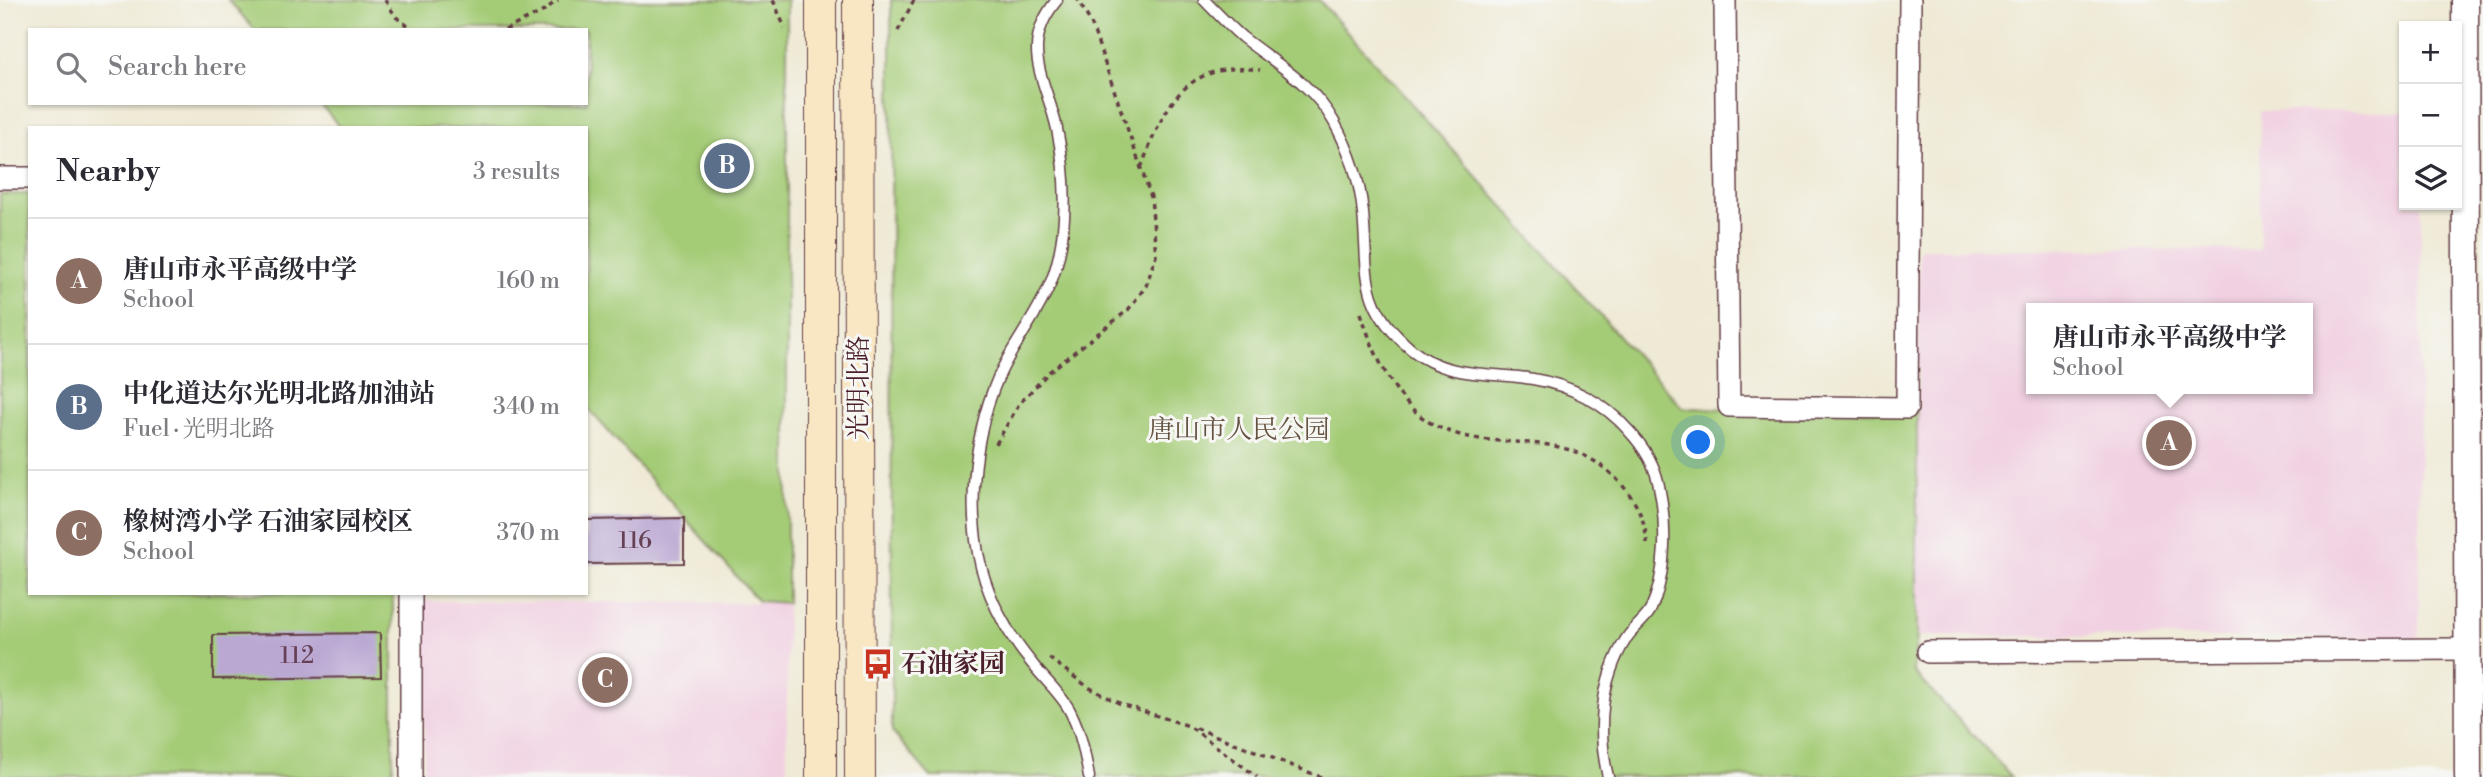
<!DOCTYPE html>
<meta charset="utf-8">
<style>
body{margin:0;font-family:"Libre Bodoni","Noto Serif SC",serif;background:#f2f2f3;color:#2b2b33}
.controls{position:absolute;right:21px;top:21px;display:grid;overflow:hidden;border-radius:0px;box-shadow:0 2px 5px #0004}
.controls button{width:63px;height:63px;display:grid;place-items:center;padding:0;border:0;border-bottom:2px solid #e1e1e2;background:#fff;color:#2b2b33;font:35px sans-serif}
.you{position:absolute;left:1699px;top:443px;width:24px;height:24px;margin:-18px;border:5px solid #fff;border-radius:50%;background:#1a73e8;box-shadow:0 0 0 10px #1a73e833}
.badge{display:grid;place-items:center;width:46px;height:46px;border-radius:50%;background:#2563eb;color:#fff;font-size:23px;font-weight:700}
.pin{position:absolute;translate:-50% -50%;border:4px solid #fff;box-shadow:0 2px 7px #0006}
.popup{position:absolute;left:2026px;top:303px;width:287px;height:91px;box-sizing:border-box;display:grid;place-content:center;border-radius:0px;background:#fff;filter:drop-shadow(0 2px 5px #0005);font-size:23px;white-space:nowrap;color:#7c7c81}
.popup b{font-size:26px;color:#2b2b33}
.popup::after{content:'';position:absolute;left:50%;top:100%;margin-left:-14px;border:14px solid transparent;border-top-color:#fff}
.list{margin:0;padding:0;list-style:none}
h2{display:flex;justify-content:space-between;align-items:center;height:91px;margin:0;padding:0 28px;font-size:30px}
h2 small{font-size:23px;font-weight:400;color:#7c7c81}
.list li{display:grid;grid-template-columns:46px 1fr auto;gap:21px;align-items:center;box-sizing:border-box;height:126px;padding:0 28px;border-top:2px solid #e1e1e2}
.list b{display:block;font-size:26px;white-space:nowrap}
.list p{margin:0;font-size:23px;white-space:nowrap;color:#7c7c81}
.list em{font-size:23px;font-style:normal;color:#7c7c81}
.icon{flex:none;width:38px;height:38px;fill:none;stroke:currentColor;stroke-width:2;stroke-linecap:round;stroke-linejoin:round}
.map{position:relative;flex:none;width:2483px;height:777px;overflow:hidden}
.search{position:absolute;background:#fff;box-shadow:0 2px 5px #0004;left:28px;top:28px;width:560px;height:77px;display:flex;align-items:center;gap:18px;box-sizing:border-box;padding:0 24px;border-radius:0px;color:#7c7c81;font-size:26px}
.panel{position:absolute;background:#fff;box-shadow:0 2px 5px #0004;left:28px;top:126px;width:560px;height:469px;border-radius:0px}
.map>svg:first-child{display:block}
.built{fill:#f1d0e2;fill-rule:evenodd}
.green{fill:#a4cc77;stroke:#777651;stroke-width:2}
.building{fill:#baa8d3}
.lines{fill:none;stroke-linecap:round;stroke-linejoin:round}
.service-casing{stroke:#633d44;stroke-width:13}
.minor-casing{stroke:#633d44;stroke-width:24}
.tertiary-casing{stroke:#633d44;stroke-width:29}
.secondary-casing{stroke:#633d44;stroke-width:32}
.path{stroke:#633d44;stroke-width:3.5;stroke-dasharray:5 5;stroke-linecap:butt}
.service{stroke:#fff;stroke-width:10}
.minor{stroke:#fff;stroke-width:21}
.tertiary{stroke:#fff;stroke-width:26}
.secondary{stroke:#f9e7c3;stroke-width:30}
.labels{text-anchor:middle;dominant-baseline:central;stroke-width:6;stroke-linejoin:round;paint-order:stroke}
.number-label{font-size:23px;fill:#664155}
.street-label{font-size:26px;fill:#4a1f2b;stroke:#f6f6f2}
.park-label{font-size:26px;fill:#655342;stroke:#f6f6f2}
.poi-label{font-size:26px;font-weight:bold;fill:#4a1f2b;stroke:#f6f6f2;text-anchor:start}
</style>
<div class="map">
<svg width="2483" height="777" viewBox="0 0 2483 777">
<rect width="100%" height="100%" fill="#f6f6f2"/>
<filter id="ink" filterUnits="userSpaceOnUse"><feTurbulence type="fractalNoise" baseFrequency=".0143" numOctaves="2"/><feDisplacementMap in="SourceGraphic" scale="14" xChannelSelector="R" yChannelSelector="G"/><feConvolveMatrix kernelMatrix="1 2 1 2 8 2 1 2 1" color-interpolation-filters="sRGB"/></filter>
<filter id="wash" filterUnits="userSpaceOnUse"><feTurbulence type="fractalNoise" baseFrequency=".00686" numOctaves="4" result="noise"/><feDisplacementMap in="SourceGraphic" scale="28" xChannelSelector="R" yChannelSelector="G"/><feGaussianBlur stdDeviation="1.57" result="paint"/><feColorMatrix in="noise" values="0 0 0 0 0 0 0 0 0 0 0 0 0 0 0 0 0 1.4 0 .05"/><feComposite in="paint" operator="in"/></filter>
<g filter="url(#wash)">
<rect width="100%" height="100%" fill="#efead5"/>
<g class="built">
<path d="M2260,111L2404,112V205H2421L2419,638L1917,636L1919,249L2260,250ZM2031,308H2307V389H2031Z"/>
<polygon points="424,601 787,603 787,777 424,777"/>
</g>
<g class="green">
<polygon points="228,0 787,0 787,603 758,601 586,406 586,128 341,128 319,103 586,103 586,30 255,30"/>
<polygon points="891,0 1319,0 1683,408 1917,412 1917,636 1913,671 2012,777 931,777 892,732"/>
<polygon points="0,194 30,194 30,593 393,593 393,777 0,777"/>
</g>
<g id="blocks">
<g class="building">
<polygon points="684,518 684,563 586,564 586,520"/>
<polygon points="380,633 381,677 213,679 213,635"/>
</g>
</g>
</g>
<g filter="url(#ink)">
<use href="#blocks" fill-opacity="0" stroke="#633d44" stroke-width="2"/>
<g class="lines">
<g class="service-casing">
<g id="service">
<path d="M1057,0C1018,47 1046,79 1057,129C1063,158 1066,189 1064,218C1060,284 1039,305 1008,358C977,413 967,492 978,553C986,595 1007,634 1034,666C1045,680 1062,695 1070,711C1081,732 1085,754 1089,777"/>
<path d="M1204,0C1217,13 1229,26 1242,37C1276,64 1313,84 1334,122C1350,151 1360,180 1363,213C1369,275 1358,305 1412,350C1448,379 1491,372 1533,379C1570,385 1605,403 1629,431C1643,446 1655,465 1659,486C1667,524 1667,575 1650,611C1644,621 1632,629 1626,639C1600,680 1597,731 1608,777"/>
</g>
</g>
<g class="minor-casing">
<g id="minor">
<polyline points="1725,0 1729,406 1907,408 1910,0"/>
<polyline points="0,178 30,178"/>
<polyline points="411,593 411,777"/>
<polyline points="1928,652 2467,649"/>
</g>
</g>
<g class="tertiary-casing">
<polyline id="tertiary" points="2465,0 2468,777"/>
</g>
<g class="secondary-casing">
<g id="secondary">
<polyline points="858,0 860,777"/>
<polyline points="821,777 821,0"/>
</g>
</g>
<g class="path">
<polyline points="385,0 396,17 413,30"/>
<polyline points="773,0 785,28"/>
<polyline points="505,30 542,12 558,0"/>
<polyline points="898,31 914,0"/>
<path d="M1141,168C1164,106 1185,60 1260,70"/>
<path d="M1361,313C1373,353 1396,406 1436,426C1502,458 1566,420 1623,486C1637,503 1646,522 1647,544"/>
<polyline points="996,444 1019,404 1049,372 1128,310 1146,286 1156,255 1151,197 1091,23 1078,0"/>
<polyline points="1049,658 1088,687 1121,704 1189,726 1257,777"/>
<polyline points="1196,728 1321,777"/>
</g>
<use href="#service" class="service"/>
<use href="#minor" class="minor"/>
<use href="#tertiary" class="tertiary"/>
<use href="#secondary" class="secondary"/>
</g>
</g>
<defs>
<g id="bus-bare" transform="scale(2.415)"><path d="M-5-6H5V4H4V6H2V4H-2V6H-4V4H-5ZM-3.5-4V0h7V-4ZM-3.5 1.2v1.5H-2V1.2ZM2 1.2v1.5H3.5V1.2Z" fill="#c8321e" stroke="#f6f6f2" stroke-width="2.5" paint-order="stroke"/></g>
</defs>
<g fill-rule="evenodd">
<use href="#bus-bare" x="878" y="664"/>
</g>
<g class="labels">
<g class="number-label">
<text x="635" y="541">116</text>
<text x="297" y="656">112</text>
</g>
<g class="street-label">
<text transform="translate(859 388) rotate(-90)">光明北路</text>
</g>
<g class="park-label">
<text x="1239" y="430">唐山市人民公园</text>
</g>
<g class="poi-label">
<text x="901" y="664">石油家园</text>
</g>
</g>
</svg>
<div class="controls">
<button>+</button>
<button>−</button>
<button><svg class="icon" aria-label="layers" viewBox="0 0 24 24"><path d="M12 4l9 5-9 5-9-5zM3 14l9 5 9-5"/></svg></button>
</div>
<div class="you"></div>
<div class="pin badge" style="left:2169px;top:443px;background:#8d6e63">A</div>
<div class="popup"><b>唐山市永平高级中学</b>School</div>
<div class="pin badge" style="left:727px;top:166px;background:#5c6f8a">B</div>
<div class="pin badge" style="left:605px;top:680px;background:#8d6e63">C</div>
<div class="search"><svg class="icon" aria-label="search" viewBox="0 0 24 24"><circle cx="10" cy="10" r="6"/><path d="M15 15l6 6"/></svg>Search here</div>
<section class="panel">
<h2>Nearby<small>3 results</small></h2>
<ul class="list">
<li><span class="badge" style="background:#8d6e63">A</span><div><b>唐山市永平高级中学</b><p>School</p></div><em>160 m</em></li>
<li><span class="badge" style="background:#5c6f8a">B</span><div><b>中化道达尔光明北路加油站</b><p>Fuel · 光明北路</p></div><em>340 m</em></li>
<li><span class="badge" style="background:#8d6e63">C</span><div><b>橡树湾小学 石油家园校区</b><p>School</p></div><em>370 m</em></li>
</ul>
</section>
</div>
